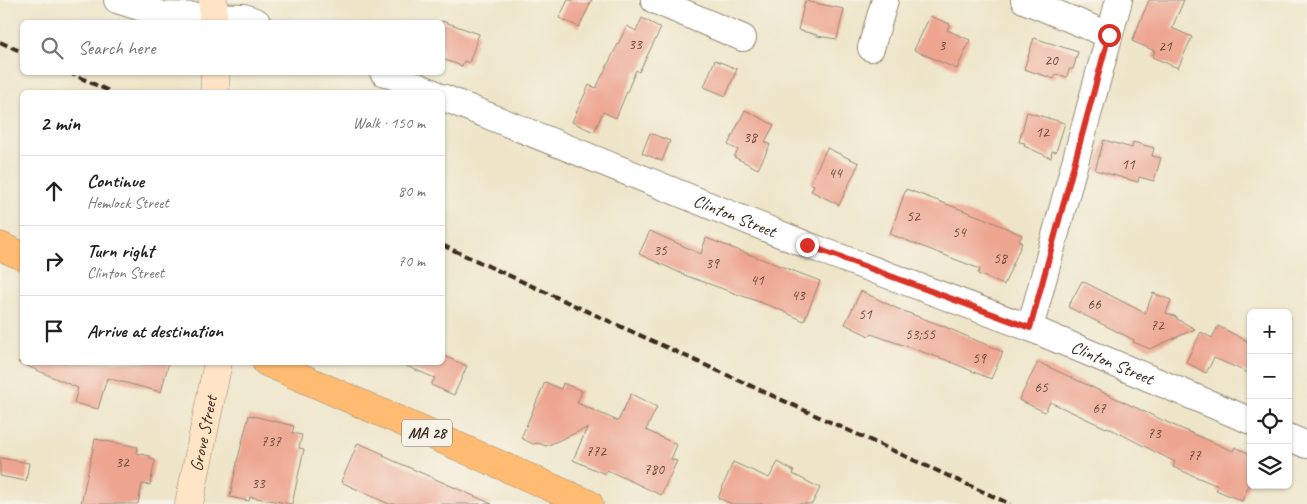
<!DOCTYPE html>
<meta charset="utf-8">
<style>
body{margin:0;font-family:Caveat,sans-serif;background:#f2f2f2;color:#222}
.controls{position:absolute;right:15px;bottom:15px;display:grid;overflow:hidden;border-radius:8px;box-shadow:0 1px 4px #0004}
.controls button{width:45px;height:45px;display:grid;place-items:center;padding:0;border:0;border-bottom:1px solid #e0e0e0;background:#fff;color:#222;font:25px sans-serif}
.stop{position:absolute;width:15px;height:15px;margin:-11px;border:4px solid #d93025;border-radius:50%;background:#fff}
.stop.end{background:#d93025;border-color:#fff;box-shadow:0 1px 5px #0008}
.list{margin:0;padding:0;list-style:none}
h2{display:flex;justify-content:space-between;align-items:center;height:65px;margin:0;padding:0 20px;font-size:21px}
h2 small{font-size:16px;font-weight:400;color:#767676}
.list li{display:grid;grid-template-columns:32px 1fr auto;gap:15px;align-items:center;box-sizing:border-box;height:70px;padding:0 20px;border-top:1px solid #e0e0e0}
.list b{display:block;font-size:19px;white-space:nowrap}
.list p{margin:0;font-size:16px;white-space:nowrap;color:#767676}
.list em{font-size:16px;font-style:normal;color:#767676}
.icon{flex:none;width:28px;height:28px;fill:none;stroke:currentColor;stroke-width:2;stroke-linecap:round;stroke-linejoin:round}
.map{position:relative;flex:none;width:1307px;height:504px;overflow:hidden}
.search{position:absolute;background:#fff;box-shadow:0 1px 4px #0004;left:20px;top:20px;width:425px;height:55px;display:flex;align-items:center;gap:12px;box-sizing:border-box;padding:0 18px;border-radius:8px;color:#767676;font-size:19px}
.panel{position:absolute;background:#fff;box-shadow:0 1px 4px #0004;left:20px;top:90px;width:425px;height:275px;border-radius:8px}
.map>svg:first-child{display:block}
.building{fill:#eda590}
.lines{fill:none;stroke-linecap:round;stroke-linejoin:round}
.street-casing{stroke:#948874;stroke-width:28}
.secondary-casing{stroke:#948874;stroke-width:29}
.primary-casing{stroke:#948874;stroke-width:29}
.street{stroke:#fff;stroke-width:26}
.secondary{stroke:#ffe4c6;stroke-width:28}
.primary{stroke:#ffbb71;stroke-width:28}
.rail{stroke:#3b2a1e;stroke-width:4;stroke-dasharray:8 4;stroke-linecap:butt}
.route{stroke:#d93025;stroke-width:6}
.labels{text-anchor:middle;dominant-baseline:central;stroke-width:5;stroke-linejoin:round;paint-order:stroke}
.number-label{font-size:15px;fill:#68493a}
.shield{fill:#f7f3e8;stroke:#73665b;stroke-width:1}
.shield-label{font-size:16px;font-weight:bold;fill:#3b2a1e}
.street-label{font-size:18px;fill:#3b2a1e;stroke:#f7f3e8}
</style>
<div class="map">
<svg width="1307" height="504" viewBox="0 0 1307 504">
<rect width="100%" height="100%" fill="#f7f3e8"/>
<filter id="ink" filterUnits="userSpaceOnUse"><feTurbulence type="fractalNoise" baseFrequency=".02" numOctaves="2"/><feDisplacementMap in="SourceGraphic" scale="10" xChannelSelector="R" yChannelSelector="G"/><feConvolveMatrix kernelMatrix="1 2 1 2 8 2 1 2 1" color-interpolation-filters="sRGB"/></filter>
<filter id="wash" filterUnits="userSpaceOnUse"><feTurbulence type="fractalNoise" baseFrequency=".0096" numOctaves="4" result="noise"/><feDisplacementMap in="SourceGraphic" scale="20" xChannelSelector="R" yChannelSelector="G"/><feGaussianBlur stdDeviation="1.12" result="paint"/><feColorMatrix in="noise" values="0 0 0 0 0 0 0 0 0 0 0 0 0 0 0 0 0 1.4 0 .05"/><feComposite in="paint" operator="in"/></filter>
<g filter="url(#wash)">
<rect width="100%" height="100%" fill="#eee5c9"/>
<g id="blocks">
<g class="building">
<polygon points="568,0 592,0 579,27 559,18"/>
<polygon points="1149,0 1184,0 1172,28 1192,37 1178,68 1152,57 1155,51 1132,41"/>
<polygon points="805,1 844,9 837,39 817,36 817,35 798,30"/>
<polygon points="930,16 950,24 947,30 970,40 957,69 914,50"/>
<polygon points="642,18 661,28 639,72 636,70 616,118 603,112 594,132 572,122 589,85 596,88 627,26 636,31"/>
<polygon points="442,21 479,34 469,63 464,61 462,66 442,59"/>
<polygon points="1034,38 1078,52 1073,69 1069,69 1067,77 1056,74 1054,79 1024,69"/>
<polygon points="715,60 737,69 726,96 704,87"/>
<polygon points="745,110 774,125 765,142 770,145 758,169 734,157 738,150 728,145"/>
<polygon points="1027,112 1065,123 1056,152 1052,151 1051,158 1024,146 1025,143 1019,142"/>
<polygon points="650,133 670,141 662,161 642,153"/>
<polygon points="1104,140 1132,148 1133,142 1154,148 1152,156 1161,158 1154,181 1139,177 1138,182 1095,170"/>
<polygon points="827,148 859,163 839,205 811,191 814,185 810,183"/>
<polygon points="906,189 981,217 1022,235 1019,241 1022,243 1004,285 978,274 980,269 890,234"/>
<polygon points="650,231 701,254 706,238 820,281 804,321 776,308 687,276 639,254"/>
<polygon points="1082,281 1145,313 1153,293 1171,300 1166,313 1177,317 1177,319 1195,329 1150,349 1133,342 1134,340 1068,307"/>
<polygon points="861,291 898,309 943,326 1003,352 991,379 946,360 871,334 869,336 845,324"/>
<polygon points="1218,326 1251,343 1251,374 1214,358 1206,373 1186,362 1201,332 1212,338"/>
<polygon points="444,356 467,366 454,395 431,385 435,378 399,363 442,362"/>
<polygon points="18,362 169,362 161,392 107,378 98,409 74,403 78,388"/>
<polygon points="1038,362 1173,425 1233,451 1235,447 1251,454 1251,480 1242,501 1216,490 1218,486 1173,467 1175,462 1107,427 1106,428 1050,402 1045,412 1019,400"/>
<polygon points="545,382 561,389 563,383 582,391 577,403 618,421 631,394 657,407 646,430 677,445 671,459 677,461 661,495 607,470 605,474 573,460 587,428 546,446 538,443 533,444 521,438"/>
<polygon points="249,415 294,426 292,433 302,435 299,448 304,449 292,504 250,497 249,501 230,497 237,462"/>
<polygon points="95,439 138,447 137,453 150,456 150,459 155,460 150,485 142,484 138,504 81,504"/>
<polygon points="358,443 384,454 383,456 492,504 389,504 341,482"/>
<polygon points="0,458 29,463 26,481 0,476"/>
<polygon points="733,462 769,478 778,462 794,471 793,474 820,488 812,504 732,504 718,498"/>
</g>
</g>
</g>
<g filter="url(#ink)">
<use href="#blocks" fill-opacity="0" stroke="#948874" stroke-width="1"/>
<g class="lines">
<g class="street-casing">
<g id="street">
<polyline points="117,0 163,15 244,17 257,22"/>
<polyline points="654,0 743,38"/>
<polyline points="1024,0 1109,35"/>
<polyline points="871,48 885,0"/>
<polyline points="383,72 432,92"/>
<path id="s1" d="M442,97L807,245L1030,328L1251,421"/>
<polyline points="1030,328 1119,0"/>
<polyline points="1288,437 1307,445"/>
</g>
</g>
<g class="secondary-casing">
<g id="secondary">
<polyline points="213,0 213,22"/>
<polyline points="215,72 215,92"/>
<path id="s2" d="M189,504L218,362"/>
</g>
</g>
<g class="primary-casing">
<g id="primary">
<polyline points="0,246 22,256"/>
<polyline points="266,362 589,504"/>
</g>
</g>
<use href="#street" class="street"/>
<use href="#secondary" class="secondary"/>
<use href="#primary" class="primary"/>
<g class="rail">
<polyline points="0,42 22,52"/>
<polyline points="68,72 111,92"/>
<polyline points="442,245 1010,504"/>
</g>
</g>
</g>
<g class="lines" filter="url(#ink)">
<polyline class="route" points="807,245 1030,328 1109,35"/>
</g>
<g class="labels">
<g class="number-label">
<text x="635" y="44">33</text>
<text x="942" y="45">3</text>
<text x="1165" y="46">21</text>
<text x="1051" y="60">20</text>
<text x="1042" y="132">12</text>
<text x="750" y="137">38</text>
<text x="1128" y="164">11</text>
<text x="835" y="173">44</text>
<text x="913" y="216">52</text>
<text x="959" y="232">54</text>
<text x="660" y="250">35</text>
<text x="1000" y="258">58</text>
<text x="712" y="263">39</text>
<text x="757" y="280">41</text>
<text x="798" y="295">43</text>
<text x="1094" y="304">66</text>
<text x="865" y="314">51</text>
<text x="1157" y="325">72</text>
<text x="920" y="334">53;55</text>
<text x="979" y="358">59</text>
<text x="1041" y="387">65</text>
<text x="1099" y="408">67</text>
<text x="1154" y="433">73</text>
<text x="271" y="441">737</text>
<text x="596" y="451">772</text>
<text x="1194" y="455">77</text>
<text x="122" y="462">32</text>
<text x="654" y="469">780</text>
<text x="258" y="483">33</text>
</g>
<rect class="shield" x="402" y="419.5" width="50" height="27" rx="4"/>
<g class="shield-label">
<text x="427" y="433">MA 28</text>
</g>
<g class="street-label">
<text stroke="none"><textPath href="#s1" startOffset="316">Clinton Street</textPath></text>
<text stroke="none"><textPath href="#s1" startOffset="721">Clinton Street</textPath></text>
<text stroke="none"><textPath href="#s2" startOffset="72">Grove Street</textPath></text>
</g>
</g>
</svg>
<div class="controls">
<button>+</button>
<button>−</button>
<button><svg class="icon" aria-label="locate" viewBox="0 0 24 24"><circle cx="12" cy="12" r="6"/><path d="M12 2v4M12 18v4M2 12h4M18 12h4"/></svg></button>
<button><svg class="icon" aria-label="layers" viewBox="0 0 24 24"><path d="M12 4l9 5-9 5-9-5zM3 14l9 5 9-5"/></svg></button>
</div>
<div class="stop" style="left:1109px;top:35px"></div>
<div class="stop end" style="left:807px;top:245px"></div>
<div class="search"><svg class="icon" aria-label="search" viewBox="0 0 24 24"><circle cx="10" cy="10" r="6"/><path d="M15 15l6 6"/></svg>Search here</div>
<section class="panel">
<h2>2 min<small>Walk · 150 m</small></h2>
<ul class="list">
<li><svg class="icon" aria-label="ahead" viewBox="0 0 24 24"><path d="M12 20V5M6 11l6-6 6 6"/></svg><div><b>Continue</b><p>Hemlock Street</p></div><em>80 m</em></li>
<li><svg class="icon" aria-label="right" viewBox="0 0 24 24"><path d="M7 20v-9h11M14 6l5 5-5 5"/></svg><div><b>Turn right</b><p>Clinton Street</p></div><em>70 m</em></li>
<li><svg class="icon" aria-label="arrive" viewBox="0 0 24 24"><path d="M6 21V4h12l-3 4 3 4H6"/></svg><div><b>Arrive at destination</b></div></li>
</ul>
</section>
</div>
